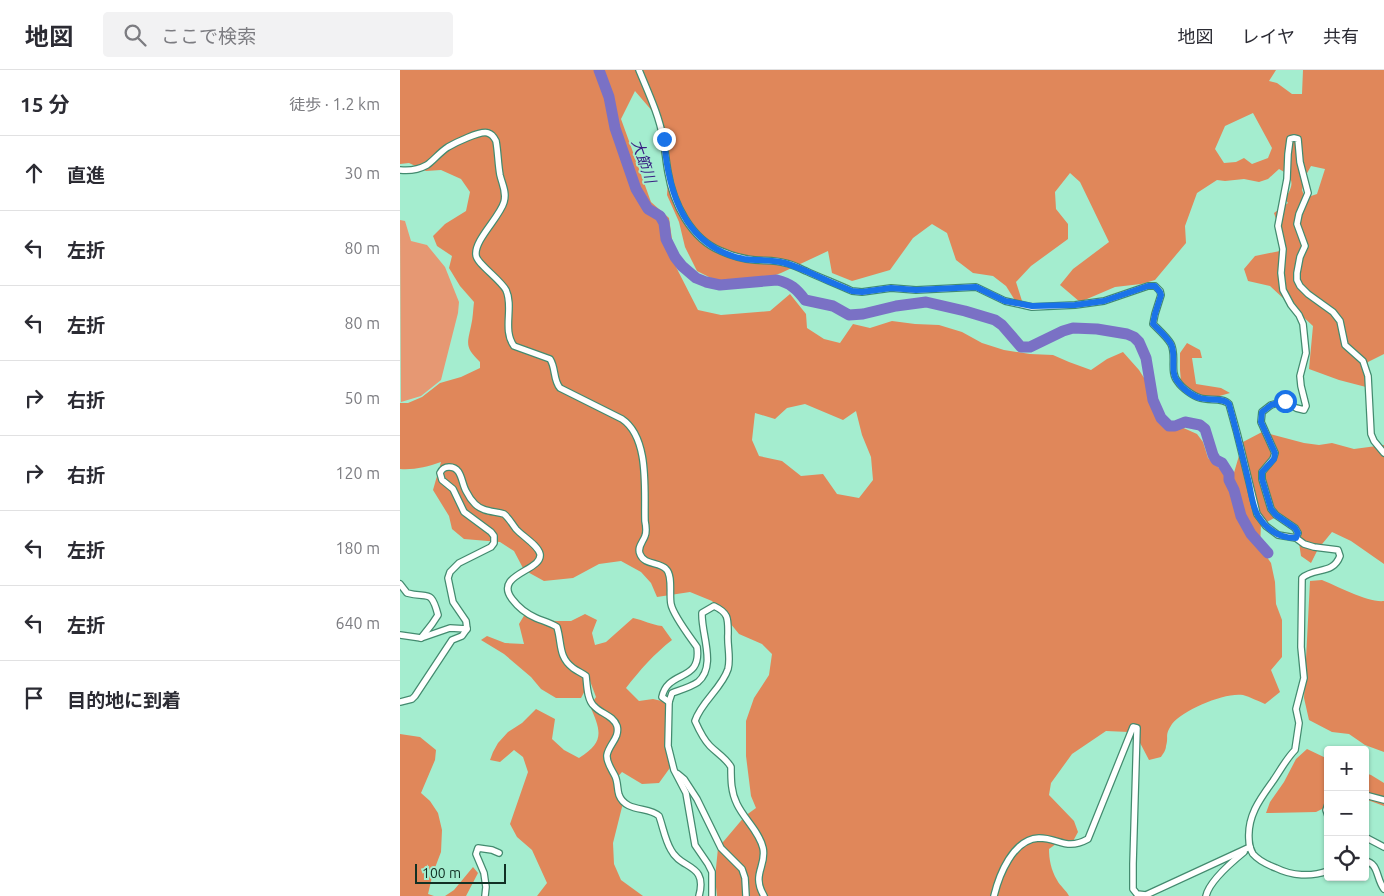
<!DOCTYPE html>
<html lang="ja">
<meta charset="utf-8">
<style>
body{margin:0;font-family:Ubuntu,"Noto Sans JP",sans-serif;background:#f2f2f3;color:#2b2b33}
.controls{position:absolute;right:15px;bottom:15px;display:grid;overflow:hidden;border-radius:5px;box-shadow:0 1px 4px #0004}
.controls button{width:45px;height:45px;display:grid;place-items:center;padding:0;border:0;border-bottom:1px solid #e1e1e2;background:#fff;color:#2b2b33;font:25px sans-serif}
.scale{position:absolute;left:15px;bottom:12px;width:91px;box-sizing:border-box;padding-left:5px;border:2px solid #113024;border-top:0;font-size:14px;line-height:18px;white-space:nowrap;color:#113024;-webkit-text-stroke:4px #a4edcf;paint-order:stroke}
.stop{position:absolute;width:15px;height:15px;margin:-11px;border:4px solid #1a73e8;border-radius:50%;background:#fff}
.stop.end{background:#1a73e8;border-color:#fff;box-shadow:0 1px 5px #0008}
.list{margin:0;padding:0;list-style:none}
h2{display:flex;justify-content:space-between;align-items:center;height:65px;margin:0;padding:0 20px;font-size:21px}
h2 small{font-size:16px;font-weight:400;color:#7c7c81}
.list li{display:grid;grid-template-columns:32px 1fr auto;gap:15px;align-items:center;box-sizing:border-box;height:75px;padding:0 20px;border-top:1px solid #e1e1e2}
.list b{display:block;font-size:19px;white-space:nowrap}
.list em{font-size:16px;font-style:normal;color:#7c7c81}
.icon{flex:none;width:28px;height:28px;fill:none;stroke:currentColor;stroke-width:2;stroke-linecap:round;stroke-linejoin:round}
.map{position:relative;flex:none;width:984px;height:826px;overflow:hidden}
header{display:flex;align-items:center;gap:30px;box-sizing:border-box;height:70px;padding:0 25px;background:#fff;border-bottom:1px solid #e1e1e2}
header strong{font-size:24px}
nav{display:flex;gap:28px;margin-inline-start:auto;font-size:18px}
.search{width:350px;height:45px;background:#f2f2f3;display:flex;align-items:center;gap:12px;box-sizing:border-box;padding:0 18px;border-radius:5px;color:#7c7c81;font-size:19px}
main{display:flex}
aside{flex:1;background:#fff}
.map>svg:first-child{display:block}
.green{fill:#e69873}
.forest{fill:#e0875a;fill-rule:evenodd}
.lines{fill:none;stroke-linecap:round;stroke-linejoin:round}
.river{stroke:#7a71c5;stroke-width:11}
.minor-casing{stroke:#438b6f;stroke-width:8}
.minor{stroke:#fff;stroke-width:5.5}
.route{stroke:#1a73e8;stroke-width:6}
.labels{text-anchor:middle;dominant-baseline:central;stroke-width:4;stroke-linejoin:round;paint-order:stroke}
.water-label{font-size:15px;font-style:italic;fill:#381f83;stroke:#a4edcf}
</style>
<header>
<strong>地図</strong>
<div class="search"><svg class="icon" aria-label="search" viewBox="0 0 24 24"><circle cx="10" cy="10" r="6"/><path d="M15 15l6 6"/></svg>ここで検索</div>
<nav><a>地図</a><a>レイヤ</a><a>共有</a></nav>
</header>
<main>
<aside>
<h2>15 分<small>徒歩 · 1.2 km</small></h2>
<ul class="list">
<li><svg class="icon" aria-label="ahead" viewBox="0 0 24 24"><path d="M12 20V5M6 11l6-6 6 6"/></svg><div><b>直進</b></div><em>30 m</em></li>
<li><svg class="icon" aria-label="left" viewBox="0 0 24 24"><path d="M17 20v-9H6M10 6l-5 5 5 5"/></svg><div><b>左折</b></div><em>80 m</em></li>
<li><svg class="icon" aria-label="left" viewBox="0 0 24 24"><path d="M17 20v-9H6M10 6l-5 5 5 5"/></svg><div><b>左折</b></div><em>80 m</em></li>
<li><svg class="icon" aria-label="right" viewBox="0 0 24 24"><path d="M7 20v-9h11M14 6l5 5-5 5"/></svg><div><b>右折</b></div><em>50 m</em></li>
<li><svg class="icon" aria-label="right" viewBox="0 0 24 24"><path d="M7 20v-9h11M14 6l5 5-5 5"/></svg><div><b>右折</b></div><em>120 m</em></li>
<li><svg class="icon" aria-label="left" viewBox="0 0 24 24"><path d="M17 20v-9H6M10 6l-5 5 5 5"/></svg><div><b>左折</b></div><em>180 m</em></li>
<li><svg class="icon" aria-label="left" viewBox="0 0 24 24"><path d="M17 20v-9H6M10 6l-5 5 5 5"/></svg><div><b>左折</b></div><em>640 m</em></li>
<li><svg class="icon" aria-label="arrive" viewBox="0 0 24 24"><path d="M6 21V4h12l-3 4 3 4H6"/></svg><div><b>目的地に到着</b></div></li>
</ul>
</aside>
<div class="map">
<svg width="984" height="826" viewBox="0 0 984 826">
<rect width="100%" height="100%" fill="#a4edcf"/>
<polygon class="green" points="0,150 5,151 11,171 27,175 45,197 59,232 58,243 41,310 21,326 1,332"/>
<g class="forest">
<path d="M0,0H876L869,11L877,13L892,24H902L903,0H984V284L968,292L966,317L939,310L909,299L913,256L870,216L848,211L844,199L855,186L880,181L883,170L874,143L888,133L885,129C894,115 895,107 879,99L868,109L859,112L844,109L825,111L817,110L797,123L785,156L786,173L755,210L741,214L715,217L680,232L660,215L673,199L709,172L680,112L670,103L655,122L656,139L668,154V169L631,196L616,212L622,231L616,232L606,216L593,206L573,203L556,190L547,163L532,154L513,168L490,200L452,211L432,203L428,181L381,203L359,211L342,214L317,211L297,201L285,177L279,152L267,125L269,97L266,66L253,42L235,21L221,49L251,132L269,148L276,197L298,240L321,245L370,241L390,224L406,244L407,258L424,269L440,273L453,254L470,258L492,251L515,254L539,255L562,262L582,273L604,280L630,284L653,285L669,292L691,300L707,289L723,282L739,300L751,319L754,332L759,347L797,364L803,372L808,388L820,399L831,413L843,372L862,362L904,373L919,375L932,373L954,379L984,375V494L951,471L932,462L918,479L911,493L901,486L897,460L880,445L861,455L860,477L871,493L875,512L876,534L882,550V587L871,600L880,622L865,634C858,631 850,627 843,625C825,622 783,640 772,654C764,666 769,666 766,676C766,680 763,684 761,687L749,690L738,669L729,662L706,661L672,684L651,713L649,725L674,751L678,762L672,773L660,771L649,779C649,789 651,800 657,810C660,816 666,820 669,826H317L315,808L318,778L345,746L356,738L351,726L346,686V651L354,628L369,605L372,584L362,574L339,564L312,531L290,522L257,527L251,513L241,502L221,491L199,494L173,508L144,511L124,500L114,481L100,472L64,469L52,459L49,446L33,420L41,392C27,397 14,400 0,399V333H8L22,327L40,313L61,307L80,298V292C65,277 67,275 71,256C73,248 73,240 74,232L60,216L49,198L52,186L37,176L33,166L45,154L66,141L70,122L61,109L41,100L26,101L9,93L0,94ZM853,43L872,78L868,88L852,94L844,88L836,92L824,93L815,79L825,56ZM911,96L925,99L917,124L905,128L902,120L905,107ZM405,334L443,350L456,341L462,365L471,387L473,410L459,428L437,424L423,404L401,406L382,391L359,386L352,370L355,343L375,349L387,338Z"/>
<polygon points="787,273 800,280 802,288 792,288 796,314 821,318 830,323 816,327 790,324 781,312 780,300 780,283"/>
<path d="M922,510C937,516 969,533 984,531V682L965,675L949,664L932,662L909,650L904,628L910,511Z"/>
<path d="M125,544L136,550L157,551H171L185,544L197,550L192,563L195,575L206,572L233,548C244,550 251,555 262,556L272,570C254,584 240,600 226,618L239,631L253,629L266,632L269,652L272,695L259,713L242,714L222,702L214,711L223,733L213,773L214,794L221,810L243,826H137L147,813L132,780L117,767L110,754L128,702L123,687L114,680L100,692L90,690L93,682L98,673L108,662L122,653L136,639L155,649L152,669L164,680L179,688C205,672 201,661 190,636L196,627L190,611L181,628H156L141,619L131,607L104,584L81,570L87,566L105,573L124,574L119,554Z"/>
<polygon points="0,664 20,667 36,680 35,690 21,723 30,731 38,743 42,760 41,782 33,803 28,824 34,826 0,826"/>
<polygon points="907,679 928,689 928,736 916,742 866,743 870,732 884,712 896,689"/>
<polygon points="965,703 971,705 984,713 984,736 965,729"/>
<polygon points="73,797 78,803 66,826 45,826 54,820"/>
</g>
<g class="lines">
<path class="river" d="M199,0L209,27L215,58L236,119L248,139L260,146L264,153L266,169L275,187L282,196L296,208L306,212L320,215L377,210C390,213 397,219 405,230L433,236L449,245L463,244L496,236L526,232L565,241L595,250L602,255L621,277H630L663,261L673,258L697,259L727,264L734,267L739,272L746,288L753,330L761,348L769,356H775L785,352L800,355L805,359L813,385L816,390L822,393L829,404V410L834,420L841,446L851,464L868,483"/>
<g class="minor-casing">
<g id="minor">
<path d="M239,0C248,22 259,45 263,68C265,79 266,91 268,102C273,133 291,169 321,181C332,186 343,189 355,190C365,191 375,190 385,193C392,194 399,198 406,201C421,208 437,214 452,221L462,222L491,218L516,220L576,217L605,231L632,237L675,235L704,231L748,216H755L760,221L761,225L755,244L753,254C759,260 767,267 771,274C777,286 769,302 778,312C782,318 793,326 800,328C809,331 823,327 829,334L837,363L857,444L866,456L878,465L896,468L904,474L914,477L938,480L940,486C933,505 915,497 902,508L901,577L904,608L896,639L899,653L895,680C886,689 880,701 873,711C860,729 847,746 849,770C849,775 850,779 853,784C859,791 868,795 876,798C892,806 911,807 928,801"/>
<path d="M0,100C9,101 18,100 27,95C34,90 40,82 48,77C55,73 81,60 88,63C92,64 94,67 96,71C98,82 98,94 100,105C102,114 107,122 104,132C100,147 74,170 76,185C76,193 100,209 106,220C114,237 102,260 114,276L150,289C156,298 153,310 160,318L222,349C250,368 244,421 245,451C246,456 247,461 245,466C243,472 237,477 240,484C244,495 259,492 266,499C273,505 269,525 271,534C273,545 290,567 297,577C302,613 268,599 262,627L269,632"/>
<polyline points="896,468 898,463 895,458 876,445 871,439 862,409 862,402 873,389 875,383 861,352 862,342 871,335 885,331 896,338 904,340 906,336 901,316 900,306 906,283 903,254 899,245 891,235 883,220 881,203 883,179 878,156 887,109 888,84 890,69 894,68 898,69 900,92 908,123 899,144 897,154 905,176 900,187 897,203 897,210 900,216 908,224 933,242 940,251 945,275 963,291 968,306 971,364 974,371 984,383"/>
<path d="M0,514L7,523C28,529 31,518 38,545L32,554L21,568"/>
<polyline points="0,565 21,568 50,558 67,559"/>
<path d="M0,632L12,629L15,626L52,570L62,566L67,559L66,551L53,532L48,508L50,502L59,493L91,477L94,473V466L91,462L64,442L53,419L42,410L40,403C42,399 44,397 49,397C62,397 61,412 66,421C68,425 71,430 75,434C83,442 94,441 104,444C109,448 112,454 116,459C122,466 138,475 140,484C143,501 93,504 112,529C118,537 127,544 136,548C143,551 151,553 157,557C162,573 158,587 173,598C177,601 182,603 186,606C187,615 187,630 194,636C201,644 213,645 217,656C220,668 209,674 207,685C206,692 212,700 215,706C218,712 217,719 219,725C226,743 249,736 259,746C263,757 265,770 271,780C281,800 308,793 299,826"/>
<polyline points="278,704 284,709 297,729 321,778 342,799 345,808 346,826"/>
<polyline points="965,725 984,730"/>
<polyline points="928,734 926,740 928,746"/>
<polyline points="965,767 984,777"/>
<path d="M965,791C979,793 976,809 984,819"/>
<polyline points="85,826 86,817 84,803 76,784 78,778 92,780 99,783"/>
<path d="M312,826V802L308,794L295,775L286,723L274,700L268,676L269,632L272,623C280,620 291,617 298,612C317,596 301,564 302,543L314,536C329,543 328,549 328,564C327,575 331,588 328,599C322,618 301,632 295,651C299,660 303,669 310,676C317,683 326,688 331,697C331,710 331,722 337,734C344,749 359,761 363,778C367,796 351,804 364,826"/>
<path d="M594,826C599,805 613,769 639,768C659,768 666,781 688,769L733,657L737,658L733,794V819L737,824L746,825L850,777"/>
<path d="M806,826C809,812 833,791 844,782"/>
</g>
</g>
<use href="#minor" class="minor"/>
</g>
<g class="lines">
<path class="route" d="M264,69C268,122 284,177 344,189C358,191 371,189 385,193C392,195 399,198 406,201C421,208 437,215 452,221L462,222L491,218L516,220L576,217L605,231L632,236L675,235L704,231L748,216H755L760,222L761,225L755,244L753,254C759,260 767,267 771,274C777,286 769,302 778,312C782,318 792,326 800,328C809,331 823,327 829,334C836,359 842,384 848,409C851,421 852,436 858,446C867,460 880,468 896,468L898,463L895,458L876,445L871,439L862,409V402L874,389L875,383L861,352L862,342L871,335L885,331"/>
</g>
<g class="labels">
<g class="water-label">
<text transform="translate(244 91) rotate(71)">大節川</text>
</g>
</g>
</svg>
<div class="controls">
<button>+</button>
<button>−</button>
<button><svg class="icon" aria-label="locate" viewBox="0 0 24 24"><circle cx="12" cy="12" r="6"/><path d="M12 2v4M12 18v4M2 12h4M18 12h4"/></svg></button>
</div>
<div class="scale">100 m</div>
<div class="stop" style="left:885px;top:331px"></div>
<div class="stop end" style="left:264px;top:69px"></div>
</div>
</main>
